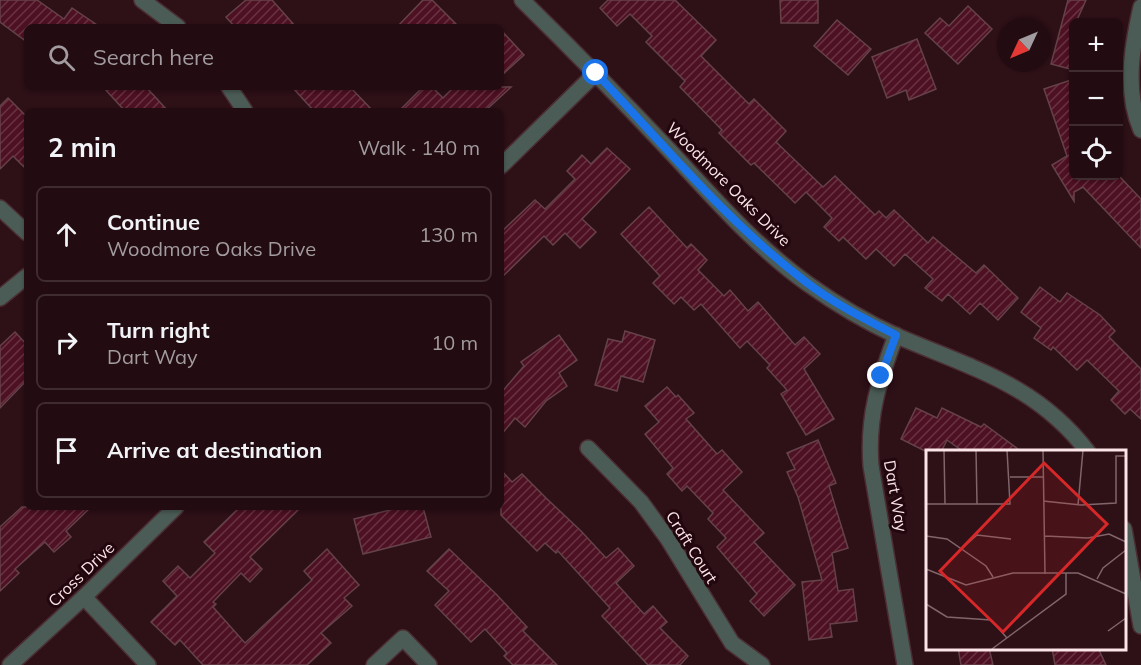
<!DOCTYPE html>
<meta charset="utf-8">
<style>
body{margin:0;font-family:Mulish,sans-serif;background:#2e1a1f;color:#f1f3f6}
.controls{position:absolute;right:18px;top:18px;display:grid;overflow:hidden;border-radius:9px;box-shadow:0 2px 4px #0004}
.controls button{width:54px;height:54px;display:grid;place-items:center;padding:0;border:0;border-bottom:2px solid #3f2c31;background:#220c11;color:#f1f3f6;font:30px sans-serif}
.compass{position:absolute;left:997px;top:18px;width:54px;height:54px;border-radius:50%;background:#220c11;box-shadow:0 2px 4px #0004;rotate:226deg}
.stop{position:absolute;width:18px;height:18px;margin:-14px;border:4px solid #1a73e8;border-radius:50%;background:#fff}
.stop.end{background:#1a73e8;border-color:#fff;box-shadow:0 2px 6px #0008}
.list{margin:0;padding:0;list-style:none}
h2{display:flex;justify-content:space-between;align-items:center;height:78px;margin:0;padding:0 24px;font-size:26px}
h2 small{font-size:20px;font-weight:400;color:#a29b9f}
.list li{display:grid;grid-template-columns:39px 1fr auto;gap:18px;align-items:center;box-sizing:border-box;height:96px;margin:0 12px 12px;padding:0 12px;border:2px solid #3f2c31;border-radius:9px}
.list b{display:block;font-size:22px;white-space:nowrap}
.list p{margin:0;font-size:20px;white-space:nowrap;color:#a29b9f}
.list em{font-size:20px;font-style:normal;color:#a29b9f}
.icon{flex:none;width:33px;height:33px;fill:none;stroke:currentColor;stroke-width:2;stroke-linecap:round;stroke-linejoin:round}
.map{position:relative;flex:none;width:1141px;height:665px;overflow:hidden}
.search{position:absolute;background:#220c11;box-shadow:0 2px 4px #0004;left:24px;top:24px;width:480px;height:66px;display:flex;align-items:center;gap:15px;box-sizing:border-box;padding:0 21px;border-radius:9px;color:#a29b9f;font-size:22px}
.panel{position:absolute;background:#220c11;box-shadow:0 2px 4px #0004;left:24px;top:108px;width:480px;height:402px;border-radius:9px}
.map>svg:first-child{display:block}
.building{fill:url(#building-hatch);stroke:#654249;stroke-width:1.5}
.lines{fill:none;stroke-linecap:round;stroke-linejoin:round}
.minor-casing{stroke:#4b2e34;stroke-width:18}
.minor{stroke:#4b5c56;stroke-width:15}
.route{stroke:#1a73e8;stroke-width:8}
.labels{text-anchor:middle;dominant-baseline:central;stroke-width:6;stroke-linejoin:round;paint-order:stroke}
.street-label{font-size:16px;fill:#fbe5e8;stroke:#23070e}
.inset-road{fill:none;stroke:#80656b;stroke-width:1.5}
.view{fill:#d62828;fill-opacity:0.15;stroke:#d62828;stroke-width:3}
.inset-edge{fill:none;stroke:#fbe5e8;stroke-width:3}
</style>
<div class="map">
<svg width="1141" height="665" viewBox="0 0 1141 665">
<defs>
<pattern id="building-hatch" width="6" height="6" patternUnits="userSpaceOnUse" patternTransform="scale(1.5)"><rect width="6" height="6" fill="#4e1023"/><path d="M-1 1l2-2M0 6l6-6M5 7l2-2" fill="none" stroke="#683343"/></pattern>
</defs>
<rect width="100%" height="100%" fill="#2e1017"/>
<g class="building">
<polygon points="0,0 37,0 64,19 72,8 100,27 27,27 27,42 0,22"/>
<polygon points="246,0 272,0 296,27 235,27 226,17"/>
<polygon points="423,0 432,0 459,27 397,27"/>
<polygon points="608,0 675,0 716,40 701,56 749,104 754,99 786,131 776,142 823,187 835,176 875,215 879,211 886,218 894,210 928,243 933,237 976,273 984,265 1018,298 998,320 980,303 970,314 948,294 942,301 925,288 933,279 905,254 894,266 876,249 866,259 843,237 839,241 824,227 832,218 806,192 795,203 754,163 751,165 719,133 722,130 680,87 685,81 646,42 652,36 630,14 617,26 600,8"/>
<polygon points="780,0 818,0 818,23 781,23"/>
<polygon points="1068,0 1086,0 1076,22 1074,22 1074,70 1051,64"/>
<polygon points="968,6 992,29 958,64 925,33 940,18 949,26"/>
<polygon points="837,20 871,49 848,75 814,46"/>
<polygon points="501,30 524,55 501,76"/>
<polygon points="917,39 936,89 909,100 906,90 887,98 872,57"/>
<polygon points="1074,79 1074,176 1119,176 1141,199 1141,248 1083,187 1074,192 1074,201 1052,165 1067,156 1044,89"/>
<polygon points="103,87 146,87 168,111 125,111"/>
<polygon points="292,87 350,87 373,111 314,111"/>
<polygon points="423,87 432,87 443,98 454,87 511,87 485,111 399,111"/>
<polygon points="8,98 27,117 27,170 13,156 0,169 0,106"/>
<polygon points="607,148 630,169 582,219 596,232 580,248 565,233 553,245 544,236 501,278 501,232 535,200 545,209 575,179 567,171 582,155 591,164"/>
<polygon points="649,207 687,248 691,244 707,260 698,270 724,296 730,290 748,311 758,302 795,345 804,337 820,354 804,369 834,419 806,435 781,394 787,390 767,368 770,365 747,341 740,348 701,304 694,310 681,297 674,304 653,283 660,276 621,234"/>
<polygon points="1040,287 1060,302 1067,293 1100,315 1115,331 1109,337 1141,369 1141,419 1130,409 1125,414 1111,400 1119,391 1087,360 1077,370 1053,347 1051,350 1034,338 1041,328 1021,312"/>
<polygon points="625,331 655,340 643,382 621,376 617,391 595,385 608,339 622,342"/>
<polygon points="15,332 27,345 27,380 0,408 0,346"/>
<polygon points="559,335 577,360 559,373 567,386 546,401 525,427 515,418 501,435 501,393 524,366 521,362"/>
<polygon points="667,387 676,397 678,395 694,413 686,419 717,454 722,450 742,472 723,490 764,533 754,542 795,585 764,616 750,601 757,594 717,547 726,538 708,519 713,513 687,486 682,491 667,474 673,468 645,434 659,422 645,406"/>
<polygon points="916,408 937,418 942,408 981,427 984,424 1022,452 964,452 947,440 941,452 927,452 901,439"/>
<polygon points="818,440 836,483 829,486 848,548 832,553 838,591 853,589 857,621 830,624 832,637 809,640 802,582 822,580 798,497 787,472 795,469 787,453"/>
<polygon points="501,470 512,482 522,474 546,498 581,531 606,558 618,548 634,566 616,583 644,614 653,606 667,622 660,628 688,656 680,665 648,665 602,616 610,608 558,551 556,553 545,543 537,551 501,515"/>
<polygon points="22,507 91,507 66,531 71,537 54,552 45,542 15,569 19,573 0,591 0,527"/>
<polygon points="240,507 301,507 250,557 262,569 250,582 241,573 213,602 216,604 213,607 245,643 312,580 304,571 327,549 359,585 344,598 352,606 321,633 331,643 307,665 203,665 180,640 175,645 151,622 177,596 163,581 178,566 190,578 215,553 204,542"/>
<polygon points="394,507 423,507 431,537 363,554 354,519 394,509"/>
<polygon points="449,549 496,594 527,627 523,631 557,665 513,665 504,656 507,653 485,629 471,642 435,605 449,591 427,571"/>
<polygon points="958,648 989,648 993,665 961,665"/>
<polygon points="1052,648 1098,648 1106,665 1055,665"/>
</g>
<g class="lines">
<g class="minor-casing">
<g id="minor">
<polyline points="142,0 178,27"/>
<path d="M522,0C572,49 620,98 668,149C712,196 755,246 808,284C836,304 866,322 897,336C971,368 1036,384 1088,452"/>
<path d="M1141,7C1132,47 1124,90 1141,130"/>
<polyline points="229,87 245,111"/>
<polyline points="501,166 596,73"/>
<polyline points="0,208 27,233"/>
<polyline points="0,298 27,276"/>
<path d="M896,335C879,381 867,416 871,466L905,665"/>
<polyline points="588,448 641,502 668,539 732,643 762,665"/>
<polyline points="1124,529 1141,626"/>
<polyline points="84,597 148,665"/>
<polyline points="10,665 84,597 176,507"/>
<polyline points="374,665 403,638 429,665"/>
</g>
</g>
<use href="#minor" class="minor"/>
</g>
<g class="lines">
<path class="route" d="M596,73C663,144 727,222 806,282C833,303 865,319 896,335L881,376"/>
</g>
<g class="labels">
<g class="street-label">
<text transform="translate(729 184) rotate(45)">Woodmore Oaks Drive</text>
<text transform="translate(896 496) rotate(80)">Dart Way</text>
<text transform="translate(692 547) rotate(58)">Craft Court</text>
<text transform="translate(81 574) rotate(-44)">Cross Drive</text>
</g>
</g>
<g transform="translate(926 450)">
<rect width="200" height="200" fill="#2e1017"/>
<path class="inset-road" d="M18,0L19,54M50,0L51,54M117,0L119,124M84,27H117M117,51L155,55L190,53V6H200M0,54H84L81,0M152,55L157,0M0,86L21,89L60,116L67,127M119,86L162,88L183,84L200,92M35,99L51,85L85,89M0,119L40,135L87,123H152L200,144M171,129L177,118L200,100M0,154L21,167L65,170L81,188M182,181L200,168M66,199L140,144V123"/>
<path class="view" d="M118,13L181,74L77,182L14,121Z"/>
<rect width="200" height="200" class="inset-edge"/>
</g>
</svg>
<div class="controls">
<button>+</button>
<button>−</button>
<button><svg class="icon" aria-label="locate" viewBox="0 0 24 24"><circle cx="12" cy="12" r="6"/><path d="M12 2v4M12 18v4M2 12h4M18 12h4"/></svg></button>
</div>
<svg class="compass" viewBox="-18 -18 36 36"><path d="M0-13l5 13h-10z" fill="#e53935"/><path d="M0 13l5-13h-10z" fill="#a29b9f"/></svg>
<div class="stop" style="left:596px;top:73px"></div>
<div class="stop end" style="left:881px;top:376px"></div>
<div class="search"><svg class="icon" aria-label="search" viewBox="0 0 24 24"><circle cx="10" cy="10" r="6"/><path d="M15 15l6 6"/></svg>Search here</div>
<section class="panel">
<h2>2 min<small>Walk · 140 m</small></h2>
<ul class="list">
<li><svg class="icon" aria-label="ahead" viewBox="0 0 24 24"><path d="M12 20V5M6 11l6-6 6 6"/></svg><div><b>Continue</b><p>Woodmore Oaks Drive</p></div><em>130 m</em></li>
<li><svg class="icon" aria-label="right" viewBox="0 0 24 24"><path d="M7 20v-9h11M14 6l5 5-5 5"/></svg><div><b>Turn right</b><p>Dart Way</p></div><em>10 m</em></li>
<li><svg class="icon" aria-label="arrive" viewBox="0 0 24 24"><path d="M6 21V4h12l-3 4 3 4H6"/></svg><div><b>Arrive at destination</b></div></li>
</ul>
</section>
</div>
